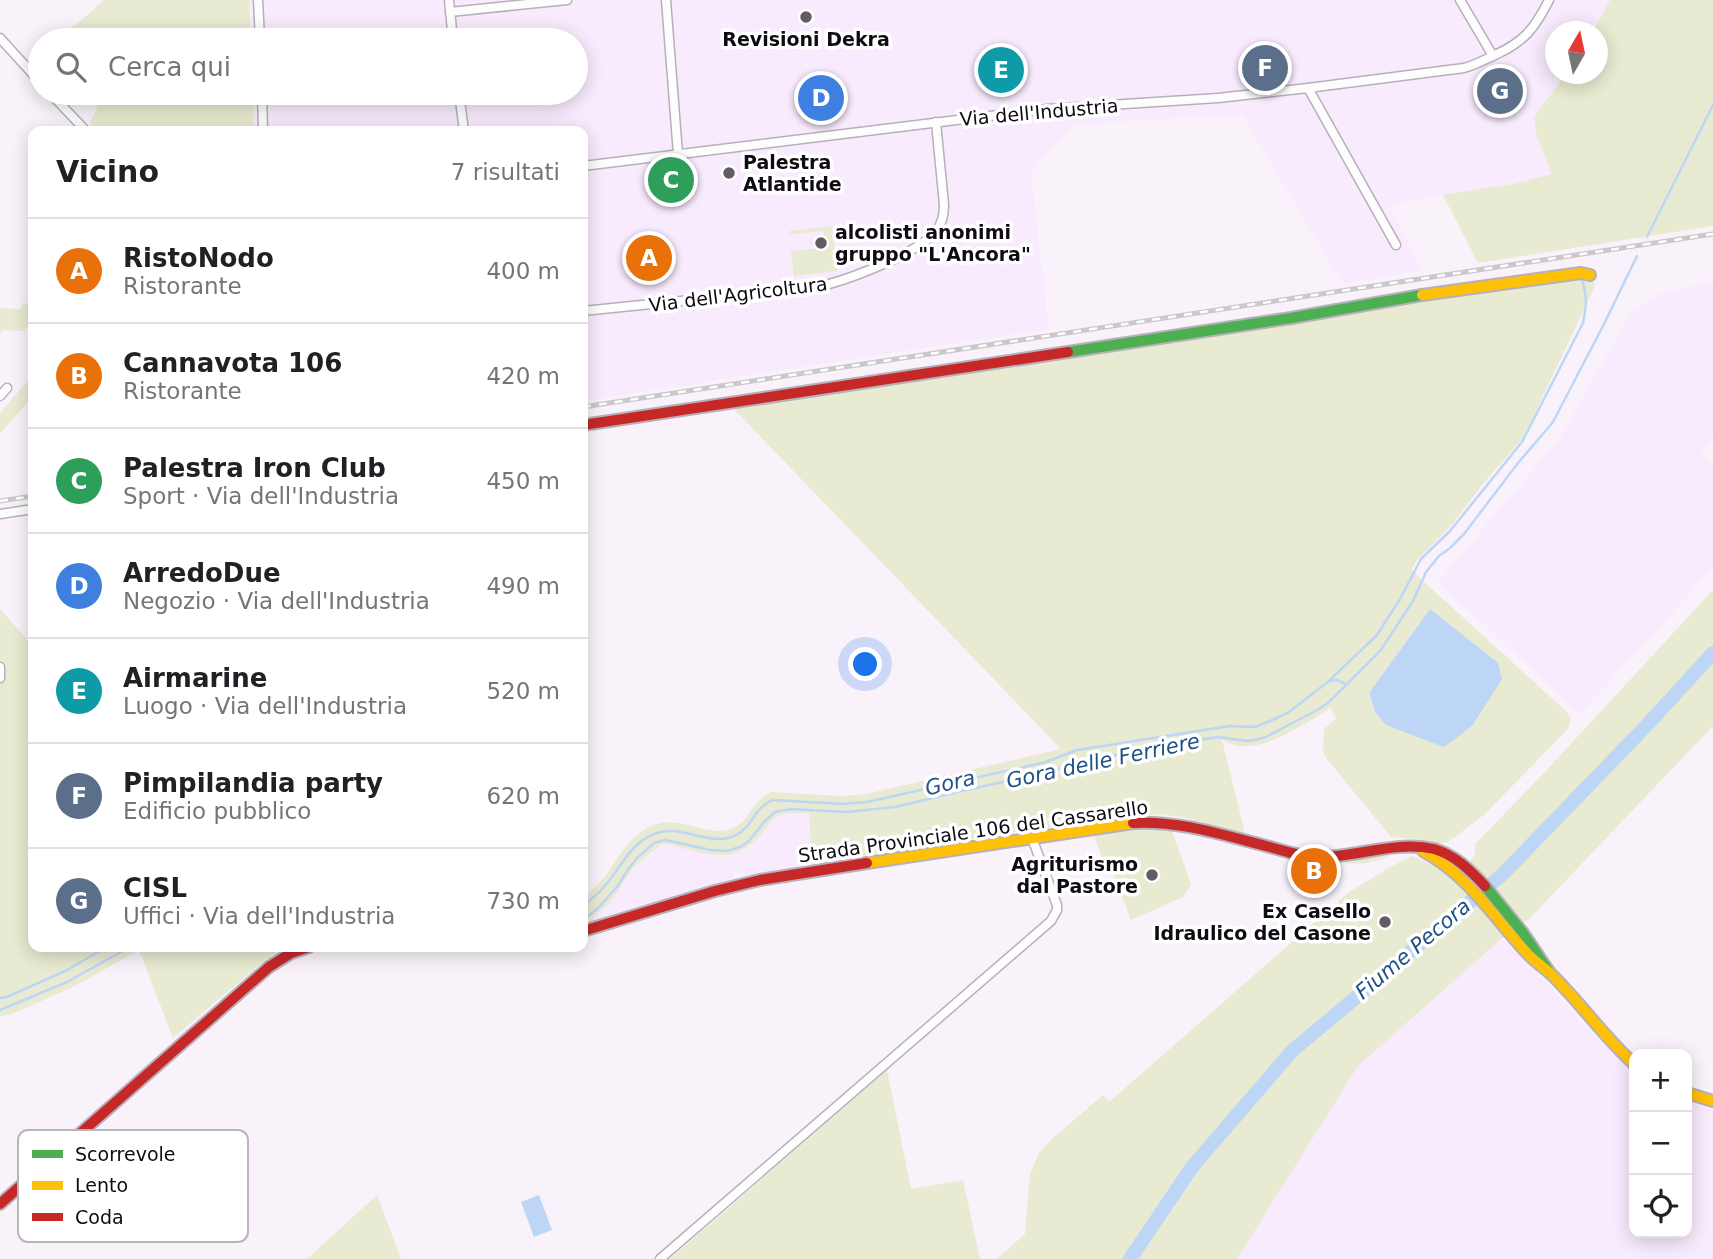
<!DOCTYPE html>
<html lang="it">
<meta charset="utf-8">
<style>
body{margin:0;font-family:"DejaVu Sans",sans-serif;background:#f2f2f2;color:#202124}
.controls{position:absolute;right:21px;bottom:21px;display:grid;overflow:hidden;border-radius:14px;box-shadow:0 4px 18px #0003}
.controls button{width:63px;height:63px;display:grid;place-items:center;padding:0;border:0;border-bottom:2px solid #e0e0e0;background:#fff;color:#202124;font:35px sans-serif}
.compass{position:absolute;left:1545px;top:21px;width:63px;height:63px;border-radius:50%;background:#fff;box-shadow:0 4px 18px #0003;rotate:9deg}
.you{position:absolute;left:866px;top:665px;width:24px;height:24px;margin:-18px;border:5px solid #fff;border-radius:50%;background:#1a73e8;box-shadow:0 0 0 10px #1a73e833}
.badge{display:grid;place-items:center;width:46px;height:46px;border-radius:50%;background:#7c3aed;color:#fff;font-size:23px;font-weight:700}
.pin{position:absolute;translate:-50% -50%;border:4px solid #fff;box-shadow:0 2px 7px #0006}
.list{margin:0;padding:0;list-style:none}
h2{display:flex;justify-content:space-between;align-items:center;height:91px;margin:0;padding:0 28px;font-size:30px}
h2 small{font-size:23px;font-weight:400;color:#757577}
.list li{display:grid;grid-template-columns:46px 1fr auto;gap:21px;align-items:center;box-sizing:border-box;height:105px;padding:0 28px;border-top:2px solid #e0e0e0}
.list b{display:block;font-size:26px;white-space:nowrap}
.list p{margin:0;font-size:23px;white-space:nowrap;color:#757577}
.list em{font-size:23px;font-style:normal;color:#757577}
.icon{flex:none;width:38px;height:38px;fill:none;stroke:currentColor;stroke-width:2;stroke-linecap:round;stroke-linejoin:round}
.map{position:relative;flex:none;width:1713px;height:1259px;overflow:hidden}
.search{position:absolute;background:#fff;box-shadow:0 4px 18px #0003;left:28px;top:28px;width:560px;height:77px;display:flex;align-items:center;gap:18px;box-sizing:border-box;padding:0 24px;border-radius:38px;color:#757577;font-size:26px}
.panel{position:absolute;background:#fff;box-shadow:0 4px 18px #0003;left:28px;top:126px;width:560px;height:826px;border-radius:14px}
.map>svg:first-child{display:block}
.built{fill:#f8ebfd}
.green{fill:#e8ead1;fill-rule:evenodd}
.water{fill:#bed6f6}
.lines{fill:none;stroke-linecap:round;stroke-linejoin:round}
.stream{stroke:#bed6f6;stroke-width:2.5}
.river{stroke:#bed6f6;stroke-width:14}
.street-casing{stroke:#b6b0b9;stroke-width:11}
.fast-casing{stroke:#b6b0b9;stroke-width:14}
.slow-casing{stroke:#b6b0b9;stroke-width:14}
.jam-casing{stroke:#b6b0b9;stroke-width:14}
.street{stroke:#fefdfe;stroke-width:8}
.fast{stroke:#4caf50;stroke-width:10}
.slow{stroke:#ffc107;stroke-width:10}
.jam{stroke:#c62828;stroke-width:10}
.rail-casing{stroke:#cac8ca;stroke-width:5}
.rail{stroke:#fff;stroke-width:2.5;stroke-dasharray:8;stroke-linecap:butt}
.poi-dot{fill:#625b63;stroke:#fff;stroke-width:2.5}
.labels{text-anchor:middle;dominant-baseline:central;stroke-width:7;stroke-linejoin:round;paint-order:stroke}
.poi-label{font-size:19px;font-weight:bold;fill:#100a12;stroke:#fff;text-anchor:start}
.street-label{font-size:19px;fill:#100a12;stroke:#fff}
.water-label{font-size:21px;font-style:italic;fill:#1f5185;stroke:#fff}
.key{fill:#fff;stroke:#b7b6b8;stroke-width:2}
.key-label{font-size:19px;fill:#100a12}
</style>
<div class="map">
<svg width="1713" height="1259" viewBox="0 0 1713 1259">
<rect width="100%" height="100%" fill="#f9f2fa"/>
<g class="built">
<polygon points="249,0 1610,0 1593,31 1556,32 1556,74 1566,74 1534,117 1537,138 1553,174 1513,184 1389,204 1422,270 1343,284 1242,115 1074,124 1031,173 1049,329 583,401 583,131 254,131 253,93 576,93 576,40 251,40"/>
<polygon points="1713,282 1713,437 1701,451 1713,463 1713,568 1580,714 1438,582 1560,438 1631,313 1663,293"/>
<polygon points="809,812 812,864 746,876 740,870 734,872 733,878 594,923 593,917 610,903 634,867 660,845 664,844 671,845 714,855 763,832 772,820 779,815"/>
<polygon points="1501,939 1527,961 1597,1039 1634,1071 1634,1233 1687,1233 1687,1101 1713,1110 1713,1259 1237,1259 1358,1066"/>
</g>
<g class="green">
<polygon points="104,0 249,0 251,40 77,40 67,30 77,24"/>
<polygon points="1610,0 1713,0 1713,226 1478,263 1443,195 1513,184 1552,174 1537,138 1534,117 1566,74 1598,74 1598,32 1593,31"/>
<path d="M95,93H253L254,131H97L90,122C95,112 102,104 95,93Z"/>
<polygon points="832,226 837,271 794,276 791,251 825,248 824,231 790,234 789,231"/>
<path d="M1592,269L1595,286L1523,438L1482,485L1450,527L1417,560L1411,570L1568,713L1571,720L1568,729L1484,815L1448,842L1437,844L1417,839L1391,837L1326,758L1323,751L1324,729L1336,719L1330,708C1308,722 1270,748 1243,746C1235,746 1229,743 1222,740L1244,829V834L1186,818L1159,814L1027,830L812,864L809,813C798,813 786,812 776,817C771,820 769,824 765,829C755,843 743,853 725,855C707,856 688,849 671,845L664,844L660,845L634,867L610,903L593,917L594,923L583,925V897C590,891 597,886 603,879C619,859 628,835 654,825C681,814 712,842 737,826C747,820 750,809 758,802C761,798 766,795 771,792L842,796L866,794L1061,749L732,407L1333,313ZM1430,609L1375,712L1369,693Z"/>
<polygon points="22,303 33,304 33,328 25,328 25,331 2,330 0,334 0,308 21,309"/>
<polygon points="33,375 33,396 0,434 0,413"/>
<polygon points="1713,590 1713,726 1529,919 1501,939 1358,1066 1237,1259 997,1259 1025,1234 1030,1174 1039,1153 1052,1139 1103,1095 1109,1102 1348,893 1387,869 1412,856 1446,871 1457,882 1475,854 1475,844 1543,774"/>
<polygon points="0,609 33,646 33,947 285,947 265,960 173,1038 139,950 73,987 12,1014 0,1016"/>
<polygon points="1129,829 1149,829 1172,831 1191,884 1183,897 1131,920 1112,869 1107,871 1094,835"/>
<path d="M1394,852C1381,863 1355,866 1339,862Z"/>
<polygon points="887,1070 911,1189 963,1180 980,1259 670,1259"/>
<polygon points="377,1195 401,1259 307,1259"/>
</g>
<g class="water">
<polygon points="1430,609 1498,663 1502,679 1472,726 1444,747 1386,725 1375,712 1369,693"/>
<polygon points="539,1195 552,1230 534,1237 521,1202"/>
</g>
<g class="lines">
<g class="stream">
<polyline points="1647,237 1713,105"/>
<path d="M1330,680L1377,635L1400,599L1421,559L1450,531L1522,442L1583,323C1587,302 1587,300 1582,279"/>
<path d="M583,906C590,900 597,895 603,888C621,869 628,845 654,834C681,822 712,850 738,834C748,829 752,818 759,810C762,806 767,803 772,800L842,804L867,802L1046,762L1077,750L1230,726L1255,727L1277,718L1289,712L1329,681L1337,680L1346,684"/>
<polyline points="583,918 591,914 599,907 617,887 629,868 638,857 654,843 665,840 711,850 727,851 740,847 748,842 765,821 775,812 790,809 847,812 895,807 966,790 1044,773 1097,758 1108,757 1147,747 1218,737 1247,741 1255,740 1266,737 1319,709 1329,702 1381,650 1413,601 1426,572 1439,556 1450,548 1464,534 1518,463 1553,422 1604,324 1637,256"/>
<polyline points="0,998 7,997 65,971 107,947"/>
<polyline points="0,1010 67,982 130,947"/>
</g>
<polyline class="river" points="1130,1259 1192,1167 1292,1051 1502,875 1647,725 1713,653"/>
<g class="street-casing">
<g id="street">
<polyline points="258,0 260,40"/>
<polyline points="449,0 453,40"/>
<polyline points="666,0 678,154"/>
<polyline points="1460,0 1493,56"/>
<polyline points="450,12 567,0"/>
<polyline points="0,38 40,82"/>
<polyline points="1308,88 1396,245"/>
<polyline points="50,93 86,131"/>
<polyline points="262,93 263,131"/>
<polyline points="459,93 464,131"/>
<path d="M583,166L1047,109L1218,98L1308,88L1464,68C1475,65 1484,60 1495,55C1524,42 1535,28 1549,0"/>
<path d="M583,311L817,287C845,281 918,254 936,231C942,224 944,214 944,205L936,122"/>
<polyline points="0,396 7,388"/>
<polyline points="0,514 33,509"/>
<polyline points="0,667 0,678"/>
<polyline points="660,1259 1051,921 1057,910 1057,905 1032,838"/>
</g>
</g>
<g class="fast-casing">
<g id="fast">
<polyline points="1068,352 1291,318 1422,295"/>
<polyline points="1485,886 1523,933 1550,973"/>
</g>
</g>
<g class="slow-casing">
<g id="slow">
<polyline points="1422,295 1581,273 1590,275"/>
<path d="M1423,851C1467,874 1493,916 1526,952C1533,960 1542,966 1550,973C1580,1002 1603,1036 1634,1064"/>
<polyline points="867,863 1133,823"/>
<polyline points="1687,1093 1713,1101"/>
</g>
</g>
<g class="jam-casing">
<g id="jam">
<polyline points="583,425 1068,352"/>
<path d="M1133,823C1179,820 1226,836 1270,847C1285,851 1301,857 1317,857C1356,858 1395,840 1434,849C1455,855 1470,870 1485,886"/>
<polyline points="583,931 715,891 760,880 867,863"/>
<polyline points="0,1204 269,967 291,953 309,947"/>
</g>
</g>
<use href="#street" class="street"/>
<use href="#fast" class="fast"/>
<use href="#slow" class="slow"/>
<use href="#jam" class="jam"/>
<g class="rail-casing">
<g id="rail">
<polyline points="583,407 1713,234"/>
<polyline points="0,501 33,496"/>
</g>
</g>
<use href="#rail" class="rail"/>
</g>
<g class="poi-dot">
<circle cx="806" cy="17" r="7"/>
<circle cx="729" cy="173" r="7"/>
<circle cx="821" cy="243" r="7"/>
<circle cx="1152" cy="875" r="7"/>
<circle cx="1385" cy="922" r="7"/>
</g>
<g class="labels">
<g class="poi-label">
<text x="806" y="39" text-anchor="middle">Revisioni Dekra</text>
<text x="743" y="162">Palestra<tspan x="743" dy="22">Atlantide</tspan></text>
<text x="835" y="232">alcolisti anonimi<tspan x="835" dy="22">gruppo "L'Ancora"</tspan></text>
<text x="1138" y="864" text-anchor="end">Agriturismo<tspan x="1138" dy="22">dal Pastore</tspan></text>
<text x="1371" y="911" text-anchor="end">Ex Casello<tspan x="1371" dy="22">Idraulico del Casone</tspan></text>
</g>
<g class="street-label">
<text transform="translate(1039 112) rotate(-5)">Via dell'Industria</text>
<text transform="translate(738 294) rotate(-7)">Via dell'Agricoltura</text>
<text transform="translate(973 831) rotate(-8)">Strada Provinciale 106 del Cassarello</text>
</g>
<g class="water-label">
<text transform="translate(1103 761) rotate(-12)">Gora delle Ferriere</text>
<text transform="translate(950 783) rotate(-13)">Gora</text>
<text transform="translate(1413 949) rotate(-40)">Fiume Pecora</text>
</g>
</g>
<rect x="18" y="1130" width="230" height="112" rx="10" class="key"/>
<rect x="32" y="1150" width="31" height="8" fill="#4caf50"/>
<rect x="32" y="1181" width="31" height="9" fill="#ffc107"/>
<rect x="32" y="1213" width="31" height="8" fill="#c62828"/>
<g class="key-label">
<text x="75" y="1161">Scorrevole</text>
<text x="75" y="1192">Lento</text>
<text x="75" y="1224">Coda</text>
</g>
</svg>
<div class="controls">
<button>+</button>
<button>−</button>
<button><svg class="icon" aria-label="locate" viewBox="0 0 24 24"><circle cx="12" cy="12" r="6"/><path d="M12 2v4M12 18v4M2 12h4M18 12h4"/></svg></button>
</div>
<svg class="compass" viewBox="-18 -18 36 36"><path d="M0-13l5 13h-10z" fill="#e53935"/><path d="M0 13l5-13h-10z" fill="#757577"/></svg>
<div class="you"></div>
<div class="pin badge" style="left:649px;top:258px;background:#e8710a">A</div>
<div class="pin badge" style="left:1314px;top:871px;background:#e8710a">B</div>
<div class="pin badge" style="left:671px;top:180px;background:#2e9e5b">C</div>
<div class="pin badge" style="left:821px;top:98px;background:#3f7fe0">D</div>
<div class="pin badge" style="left:1001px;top:70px;background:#0f9aa8">E</div>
<div class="pin badge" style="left:1265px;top:68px;background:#5c6f8a">F</div>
<div class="pin badge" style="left:1500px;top:91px;background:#5c6f8a">G</div>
<div class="search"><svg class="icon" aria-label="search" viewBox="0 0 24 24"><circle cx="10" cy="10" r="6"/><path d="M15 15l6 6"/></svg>Cerca qui</div>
<section class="panel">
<h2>Vicino<small>7 risultati</small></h2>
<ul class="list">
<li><span class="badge" style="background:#e8710a">A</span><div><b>RistoNodo</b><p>Ristorante</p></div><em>400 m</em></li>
<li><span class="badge" style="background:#e8710a">B</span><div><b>Cannavota 106</b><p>Ristorante</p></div><em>420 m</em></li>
<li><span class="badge" style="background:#2e9e5b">C</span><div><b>Palestra Iron Club</b><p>Sport · Via dell'Industria</p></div><em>450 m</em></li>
<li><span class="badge" style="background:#3f7fe0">D</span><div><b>ArredoDue</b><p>Negozio · Via dell'Industria</p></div><em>490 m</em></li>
<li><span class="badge" style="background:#0f9aa8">E</span><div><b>Airmarine</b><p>Luogo · Via dell'Industria</p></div><em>520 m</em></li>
<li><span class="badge" style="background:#5c6f8a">F</span><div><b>Pimpilandia party</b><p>Edificio pubblico</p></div><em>620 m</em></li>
<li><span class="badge" style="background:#5c6f8a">G</span><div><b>CISL</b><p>Uffici · Via dell'Industria</p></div><em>730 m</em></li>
</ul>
</section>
</div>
